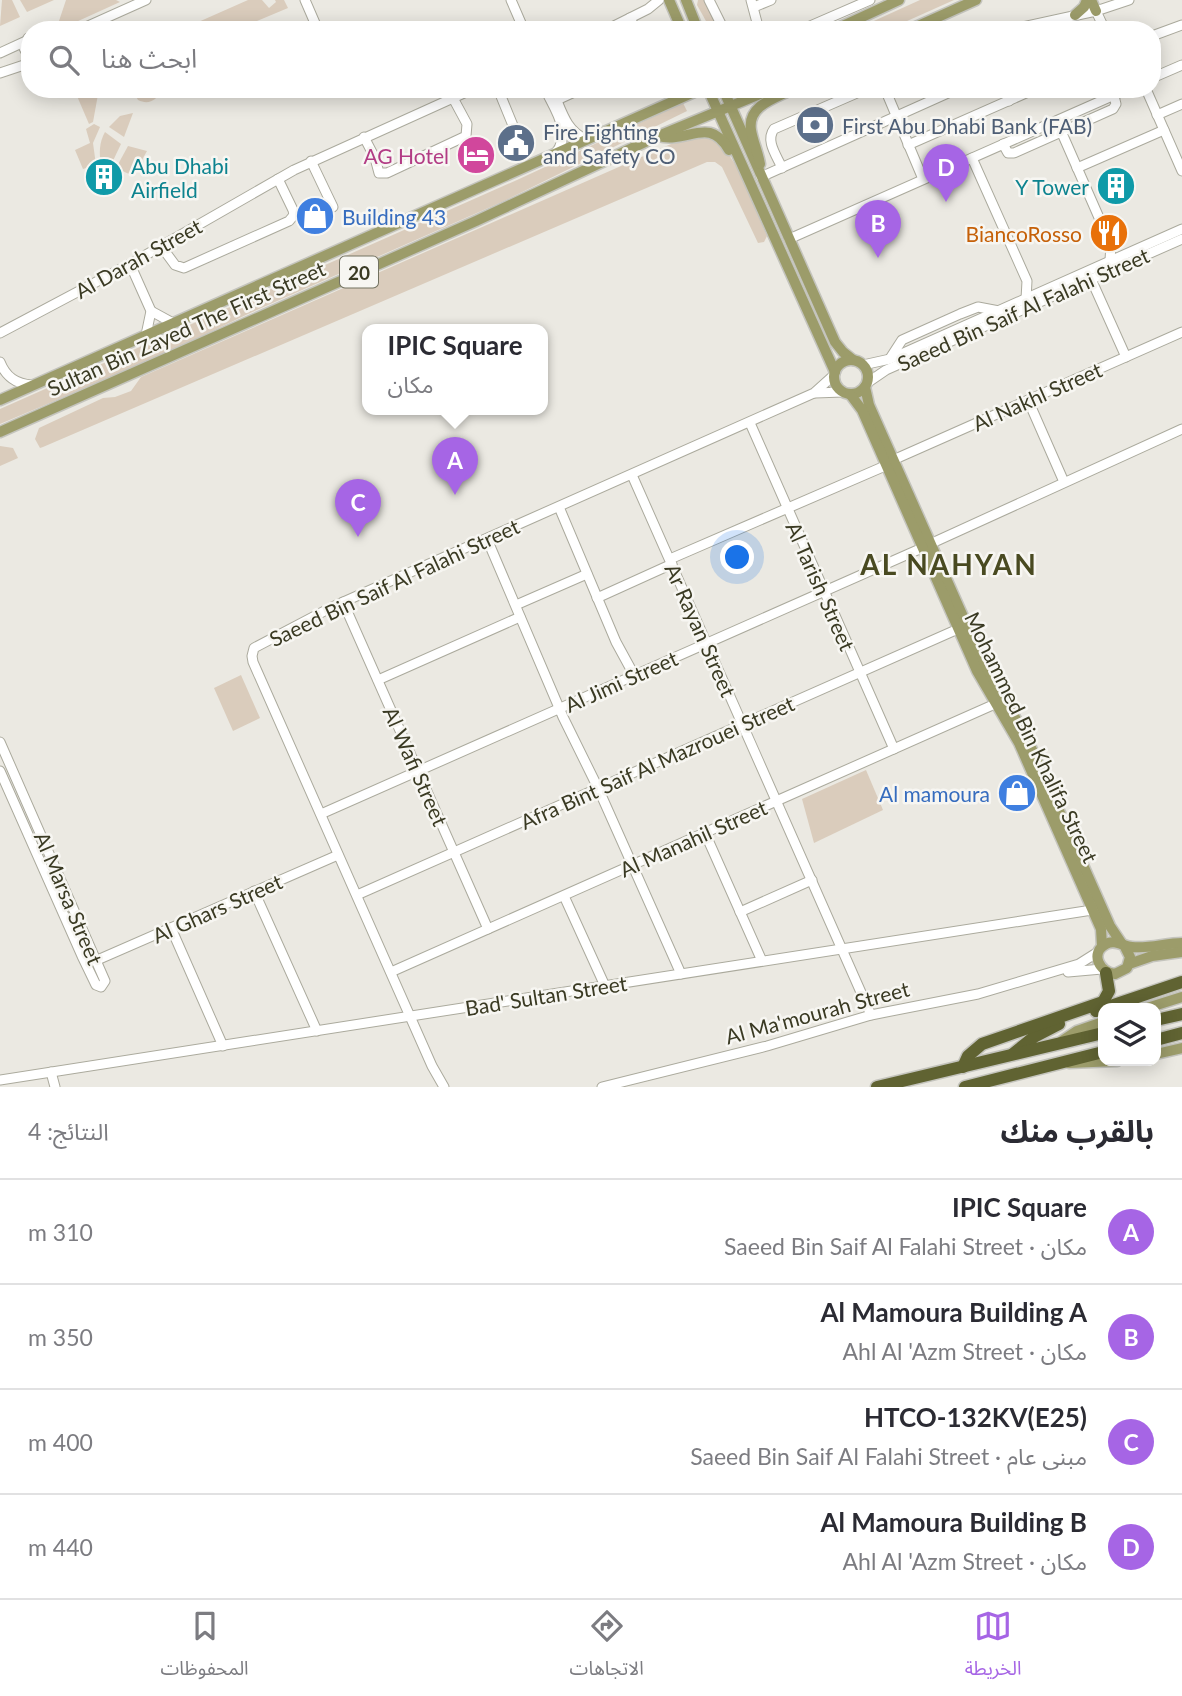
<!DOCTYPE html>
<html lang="ar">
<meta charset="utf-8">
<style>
body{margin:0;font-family:Lato,"Noto Sans Arabic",sans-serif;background:#f7f7f7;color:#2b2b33;direction:rtl}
.controls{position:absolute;right:21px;bottom:21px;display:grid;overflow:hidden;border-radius:14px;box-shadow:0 4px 18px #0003}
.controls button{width:63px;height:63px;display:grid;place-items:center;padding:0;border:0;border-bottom:2px solid #e1e1e2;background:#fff;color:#2b2b33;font:35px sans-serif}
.you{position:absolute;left:738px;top:558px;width:24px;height:24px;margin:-18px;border:5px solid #fff;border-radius:50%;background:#1a73e8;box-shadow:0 0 0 10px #1a73e833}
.badge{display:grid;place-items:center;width:46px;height:46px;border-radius:50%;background:#a665e5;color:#fff;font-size:23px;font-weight:700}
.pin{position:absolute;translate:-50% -58px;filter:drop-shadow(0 2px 4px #0008)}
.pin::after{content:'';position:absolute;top:37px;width:24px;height:21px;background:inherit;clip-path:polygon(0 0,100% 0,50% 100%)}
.popup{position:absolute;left:362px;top:324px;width:186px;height:91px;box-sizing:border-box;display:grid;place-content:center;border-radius:14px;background:#fff;filter:drop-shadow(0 2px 5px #0005);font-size:23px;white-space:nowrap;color:#7c7c81}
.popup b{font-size:26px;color:#2b2b33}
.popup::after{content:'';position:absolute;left:50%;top:100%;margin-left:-14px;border:14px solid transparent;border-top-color:#fff}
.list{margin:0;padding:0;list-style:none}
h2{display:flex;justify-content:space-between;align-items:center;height:91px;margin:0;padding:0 28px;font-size:30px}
h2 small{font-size:23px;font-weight:400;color:#7c7c81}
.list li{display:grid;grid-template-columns:46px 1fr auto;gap:21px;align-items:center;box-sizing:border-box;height:105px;padding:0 28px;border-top:2px solid #e1e1e2}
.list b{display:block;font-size:26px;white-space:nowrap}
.list p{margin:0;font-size:23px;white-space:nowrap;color:#7c7c81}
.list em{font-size:23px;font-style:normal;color:#7c7c81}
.icon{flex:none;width:38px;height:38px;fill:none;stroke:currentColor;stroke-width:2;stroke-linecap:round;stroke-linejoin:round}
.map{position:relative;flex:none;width:1182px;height:1087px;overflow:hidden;direction:ltr}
.search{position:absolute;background:#fff;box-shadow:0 4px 18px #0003;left:21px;right:21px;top:21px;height:77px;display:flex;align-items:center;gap:18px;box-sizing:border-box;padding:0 24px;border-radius:28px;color:#7c7c81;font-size:26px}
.sheet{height:511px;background:#fff}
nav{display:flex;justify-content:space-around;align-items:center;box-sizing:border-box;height:98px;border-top:2px solid #e1e1e2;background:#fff;font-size:19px;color:#7c7c81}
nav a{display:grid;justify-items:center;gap:4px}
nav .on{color:#a665e5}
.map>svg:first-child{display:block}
.green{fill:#daccbc}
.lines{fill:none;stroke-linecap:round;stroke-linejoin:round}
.minor-casing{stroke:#abaa9d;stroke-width:11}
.major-casing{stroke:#c4c4bd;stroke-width:13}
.highway-casing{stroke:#c4c4bd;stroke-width:15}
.minor{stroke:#fff;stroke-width:9}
.major{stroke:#9c9c6a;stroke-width:10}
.highway{stroke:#606332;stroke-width:12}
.labels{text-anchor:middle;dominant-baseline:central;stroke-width:5;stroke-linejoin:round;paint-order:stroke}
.shield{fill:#f7f6f2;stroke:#737261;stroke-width:2}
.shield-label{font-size:19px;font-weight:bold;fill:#3a3a23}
.service-label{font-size:21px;fill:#4e5e75;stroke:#f7f6f2;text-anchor:start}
.hotel-label{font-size:21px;fill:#b23c85;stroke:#f7f6f2;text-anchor:end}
.culture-label{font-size:21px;fill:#0d838f;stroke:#f7f6f2;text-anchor:start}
.shop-label{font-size:21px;fill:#366cbe;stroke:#f7f6f2;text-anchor:start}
.food-label{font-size:21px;fill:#c56008;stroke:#f7f6f2;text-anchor:end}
.street-label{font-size:21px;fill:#3a3a23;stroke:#f7f6f2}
.district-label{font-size:28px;font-weight:bold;letter-spacing:2px;fill:#494a21;stroke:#f7f6f2}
</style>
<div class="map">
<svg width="1182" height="1087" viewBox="0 0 1182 1087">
<rect width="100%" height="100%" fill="#ebe9e2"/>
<g class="green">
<polygon points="2,0 12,0 20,17 0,26"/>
<polygon points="20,0 54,0 27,12"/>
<polygon points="66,0 116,0 120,2 65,27 58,24"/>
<polygon points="248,0 262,0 269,8 276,2 275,0 284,0 288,8 257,21 258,24 244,30 189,30 187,27"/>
<polygon points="698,0 705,0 719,30 711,30 697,5"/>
<polygon points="920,0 954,0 887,30 854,30"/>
<polygon points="74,89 99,89 93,122 89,124"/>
<path d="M132,89H161V90C157,101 148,105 138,100Z"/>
<polygon points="683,103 687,111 504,201 248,314 156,358 0,424 0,409 517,180"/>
<polygon points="133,113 124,137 109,127 120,116"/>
<polygon points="94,124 100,127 93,143 96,165 83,169 75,150 90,143 86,129"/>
<path d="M105,132L121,144L110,167L101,165C99,153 99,143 105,132Z"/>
<polygon points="704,137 719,139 738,169 767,236 764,242 758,243 722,167 715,162 707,162 43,447 40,448 35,439 39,428 103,398 115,397 131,391 141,377 671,144"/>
<polygon points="128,146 147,151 138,167 129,174 116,168"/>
<polygon points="0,446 13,448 18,458 0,466"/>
<polygon points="241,675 260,718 233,731 214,688"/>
<polygon points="866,770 883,810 814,843 802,799"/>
</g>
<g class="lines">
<g class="minor-casing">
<g id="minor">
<polyline points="305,0 318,30"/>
<polyline points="511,0 524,30"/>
<polyline points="709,0 724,30"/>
<polyline points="751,0 759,30"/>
<polyline points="754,7 771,0"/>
<polyline points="1096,11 1105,30"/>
<polyline points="630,18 636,30"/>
<polyline points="79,30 146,0"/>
<polyline points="606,30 648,9 659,0"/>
<polyline points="801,30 870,0"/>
<polyline points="1008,30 1096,11 1129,0"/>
<polyline points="1152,36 1182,25"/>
<polyline points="28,38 24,48 30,59"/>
<polyline points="0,53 26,41"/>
<polyline points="0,73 30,63"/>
<polyline points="1152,78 1182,65"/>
<polyline points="498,89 514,128"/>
<path d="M545,89C555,110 573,133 555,154"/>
<path d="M552,89C561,108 565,131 586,139"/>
<polyline points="885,89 923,179"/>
<polyline points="1004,89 1009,101"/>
<polyline points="1146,89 1182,171"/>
<polyline points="557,100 581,89"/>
<polyline points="1157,115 1182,104"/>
<polyline points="1061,131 1111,245 1110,260"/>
<polyline points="364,137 375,158 379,173 387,173 466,136 467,124 453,98"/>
<polyline points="1003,144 1008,153 1014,153 1113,109 1116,104 1114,96"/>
<polyline points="908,145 1035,89"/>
<polyline points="972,158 1027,281 1026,299"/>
<polyline points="311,161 333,207"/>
<path d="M782,168C777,156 765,141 774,129L866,89"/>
<polyline points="1077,168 1164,130"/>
<polyline points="761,177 957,89"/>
<polyline points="789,239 1128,89"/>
<polyline points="161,246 175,265 184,268 289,221 294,215 293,210 278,179"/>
<polyline points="130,264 151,311 146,335"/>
<polyline points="1091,279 1126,357"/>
<polyline points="151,311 173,323"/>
<polyline points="0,333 130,264 294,170 473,89"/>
<polyline points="891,357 902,340 960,314 978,307 999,311"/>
<path d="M0,362C6,377 16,384 32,385"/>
<polyline points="863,365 890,359 1182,229"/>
<polyline points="867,383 886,370 1182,239"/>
<polyline points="815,393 843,392"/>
<polyline points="1028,400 1064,482"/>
<polyline points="750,423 894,749"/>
<polyline points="893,460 1182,332"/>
<polyline points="632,475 871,1015"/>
<polyline points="559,507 616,642 634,675"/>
<polyline points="487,539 563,717 598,788 681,974"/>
<polyline points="930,544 1182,429"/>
<polyline points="670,559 885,466"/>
<polyline points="597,598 672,564"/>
<polyline points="343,602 488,929"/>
<polyline points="516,605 587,574"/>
<polyline points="378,680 520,617"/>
<polyline points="0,742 105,981 101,987 96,985 82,956 0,771"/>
<polyline points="321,814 922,548"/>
<polyline points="705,833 762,961"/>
<polyline points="254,891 317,1031"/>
<polyline points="357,895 958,629"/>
<polyline points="564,896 605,986"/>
<polyline points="740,912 812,880"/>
<polyline points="171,928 223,1046"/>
<polyline points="95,961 338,855"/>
<polyline points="391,972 995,704"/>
<polyline points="1068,972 1102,969"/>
<polyline points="51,1072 55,1087"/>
<polyline points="0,1080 1092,910"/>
<polyline points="444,1087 432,1066 253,662 252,656 254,648 332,607 814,393 834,375"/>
<polyline points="602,1087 767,1046 871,1015 978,994 1079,964 1098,952"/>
</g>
</g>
<g class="major-casing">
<g id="major">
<polyline points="669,0 682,30"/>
<polyline points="686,0 698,30"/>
<polyline points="1091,0 1096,11"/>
<polyline points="1075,15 1084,7 1087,0"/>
<polyline points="834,30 899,0"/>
<polyline points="909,30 976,0"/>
<polyline points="708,89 835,372"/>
<polyline points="723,89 835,342 843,352 853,360"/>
<path d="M658,136C688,144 709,115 729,150"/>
<path d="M760,164C758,152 753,142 751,130C747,105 776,98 793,89"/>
<circle cx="851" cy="377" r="17"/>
<polyline points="865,387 869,405 989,675 1025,734 1110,926 1122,944"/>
<polyline points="850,394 862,410 977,671 1019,743 1101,929 1102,946"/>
<polyline points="0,400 701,89"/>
<polyline points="0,432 476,221 658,136 772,89"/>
<path d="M1124,945L1130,957L1127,968L1115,974C1100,973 1089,953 1106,944C1115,939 1123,946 1132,947C1149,949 1166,943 1182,943"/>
<polyline points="1129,964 1152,956 1182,952"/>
<polyline points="1147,1008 1182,997"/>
<polyline points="1062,1041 1077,1031 1103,1022"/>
<polyline points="1156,1054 1182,1048"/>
<polyline points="1069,1063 1117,1061"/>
</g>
</g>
<g class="highway-casing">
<g id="highway">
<polyline points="1096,1011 1182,982"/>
<polyline points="1156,1020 1182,1014"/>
<polyline points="1156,1040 1182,1033"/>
<polyline points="1013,1054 1034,1037 1059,1024"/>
<polyline points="963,1067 968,1056 982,1044 1103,1002 1109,991 1106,973"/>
<polyline points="877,1087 1103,1033"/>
<polyline points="965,1087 1103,1052"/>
</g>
</g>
<use href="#minor" class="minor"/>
<use href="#major" class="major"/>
<use href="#highway" class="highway"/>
</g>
<defs>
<g id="bank-disc" transform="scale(2.0125)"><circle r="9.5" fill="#5c6f8a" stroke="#f7f6f2"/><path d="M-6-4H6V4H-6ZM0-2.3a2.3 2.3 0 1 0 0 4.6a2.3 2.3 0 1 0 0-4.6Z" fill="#fff"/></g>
<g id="civic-disc" transform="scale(2.0125)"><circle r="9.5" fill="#5c6f8a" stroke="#f7f6f2"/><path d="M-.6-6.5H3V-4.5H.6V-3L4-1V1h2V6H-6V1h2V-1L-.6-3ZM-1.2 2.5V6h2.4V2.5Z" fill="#fff"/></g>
<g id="hotel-disc" transform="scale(2.0125)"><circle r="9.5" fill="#d1479c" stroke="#f7f6f2"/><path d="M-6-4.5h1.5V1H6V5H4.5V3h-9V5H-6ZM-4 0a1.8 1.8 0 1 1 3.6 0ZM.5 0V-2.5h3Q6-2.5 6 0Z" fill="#fff"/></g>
<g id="building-disc" transform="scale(2.0125)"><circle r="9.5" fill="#0f9aa8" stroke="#f7f6f2"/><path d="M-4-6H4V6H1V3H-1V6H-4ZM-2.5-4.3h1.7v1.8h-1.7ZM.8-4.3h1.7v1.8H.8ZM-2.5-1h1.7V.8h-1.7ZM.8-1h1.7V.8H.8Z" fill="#fff"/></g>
<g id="shop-disc" transform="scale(2.0125)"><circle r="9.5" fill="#3f7fe0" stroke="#f7f6f2"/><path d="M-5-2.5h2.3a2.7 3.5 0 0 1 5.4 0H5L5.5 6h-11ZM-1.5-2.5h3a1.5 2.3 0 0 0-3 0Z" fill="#fff"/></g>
<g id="restaurant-disc" transform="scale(2.0125)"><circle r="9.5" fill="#e8710a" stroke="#f7f6f2"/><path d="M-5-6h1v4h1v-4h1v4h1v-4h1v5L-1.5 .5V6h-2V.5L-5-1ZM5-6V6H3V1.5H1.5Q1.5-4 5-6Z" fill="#fff"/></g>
</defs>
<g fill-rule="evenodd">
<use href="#bank-disc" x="815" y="125"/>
<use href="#civic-disc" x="516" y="143"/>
<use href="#hotel-disc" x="476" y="155"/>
<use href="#building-disc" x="104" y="177"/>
<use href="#building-disc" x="1116" y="186"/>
<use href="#shop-disc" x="315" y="216"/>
<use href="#restaurant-disc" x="1109" y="233"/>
<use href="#shop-disc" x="1017" y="793"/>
</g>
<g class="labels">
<rect class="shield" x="340" y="256.5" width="38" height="31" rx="5"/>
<g class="shield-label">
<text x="359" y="272">20</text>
</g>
<g class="service-label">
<text x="842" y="125">First Abu Dhabi Bank (FAB)</text>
<text x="543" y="131">Fire Fighting<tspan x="543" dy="24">and Safety CO</tspan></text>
</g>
<g class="hotel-label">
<text x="449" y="155">AG Hotel</text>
</g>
<g class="culture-label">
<text x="131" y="165">Abu Dhabi<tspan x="131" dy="24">Airfield</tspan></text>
<text x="1089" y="186" text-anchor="end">Y Tower</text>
</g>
<g class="shop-label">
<text x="342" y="216">Building 43</text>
<text x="990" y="793" text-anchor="end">Al mamoura</text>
</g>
<g class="food-label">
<text x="1082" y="233">BiancoRosso</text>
</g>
<g class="street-label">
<text transform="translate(138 258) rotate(-29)">Al Darah Street</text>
<text transform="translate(1023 309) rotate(-24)">Saeed Bin Saif Al Falahi Street</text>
<text transform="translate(186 328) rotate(-24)">Sultan Bin Zayed The First Street</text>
<text transform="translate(1037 396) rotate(-24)">Al Nakhl Street</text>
<text transform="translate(394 582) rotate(-25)">Saeed Bin Saif Al Falahi Street</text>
<text transform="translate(821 586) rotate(66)">Al Tarish Street</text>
<text transform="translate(701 630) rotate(66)">Ar Rayan Street</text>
<text transform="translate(621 681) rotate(-24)">Al Jimi Street</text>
<text transform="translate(1032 737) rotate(64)">Mohammed Bin Khalifa Street</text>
<text transform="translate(657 762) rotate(-24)">Afra Bint Saif Al Mazrouei Street</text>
<text transform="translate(416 766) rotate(66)">Al Wafi Street</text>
<text transform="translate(693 838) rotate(-24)">Al Manahil Street</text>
<text transform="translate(69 898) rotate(67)">Al Marsa Street</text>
<text transform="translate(217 908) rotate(-24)">Al Ghars Street</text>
<text transform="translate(546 995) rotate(-9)">Bad' Sultan Street</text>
<text transform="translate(817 1012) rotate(-15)">Al Ma'mourah Street</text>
</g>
<g class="district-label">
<text x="949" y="564">AL NAHYAN</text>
</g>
</g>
</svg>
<div class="controls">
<button><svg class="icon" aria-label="layers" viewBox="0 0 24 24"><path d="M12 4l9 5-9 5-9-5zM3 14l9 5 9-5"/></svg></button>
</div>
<div class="you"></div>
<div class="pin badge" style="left:455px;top:495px">A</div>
<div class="popup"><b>IPIC Square</b>مكان</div>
<div class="pin badge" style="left:878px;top:258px">B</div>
<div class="pin badge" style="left:358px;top:537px">C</div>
<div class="pin badge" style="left:946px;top:202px">D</div>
<div class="search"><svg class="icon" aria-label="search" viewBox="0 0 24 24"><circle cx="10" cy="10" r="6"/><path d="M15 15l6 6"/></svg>ابحث هنا</div>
</div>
<section class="sheet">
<h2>بالقرب منك<small>النتائج: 4</small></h2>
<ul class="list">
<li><span class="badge">A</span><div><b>IPIC Square</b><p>مكان · Saeed Bin Saif Al Falahi Street</p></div><em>310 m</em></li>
<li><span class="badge">B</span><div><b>Al Mamoura Building A</b><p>مكان · Ahl Al 'Azm Street</p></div><em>350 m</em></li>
<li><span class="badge">C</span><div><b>HTCO-132KV(E25)</b><p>مبنى عام · Saeed Bin Saif Al Falahi Street</p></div><em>400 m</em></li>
<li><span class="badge">D</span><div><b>Al Mamoura Building B</b><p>مكان · Ahl Al 'Azm Street</p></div><em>440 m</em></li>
</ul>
</section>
<nav>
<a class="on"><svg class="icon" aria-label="map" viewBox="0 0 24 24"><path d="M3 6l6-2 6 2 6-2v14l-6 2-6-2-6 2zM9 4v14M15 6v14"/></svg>الخريطة</a>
<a><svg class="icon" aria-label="directions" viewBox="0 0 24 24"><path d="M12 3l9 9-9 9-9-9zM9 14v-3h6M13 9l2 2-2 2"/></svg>الاتجاهات</a>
<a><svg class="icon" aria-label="saved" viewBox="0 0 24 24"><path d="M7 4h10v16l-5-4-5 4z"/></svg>المحفوظات</a>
</nav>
